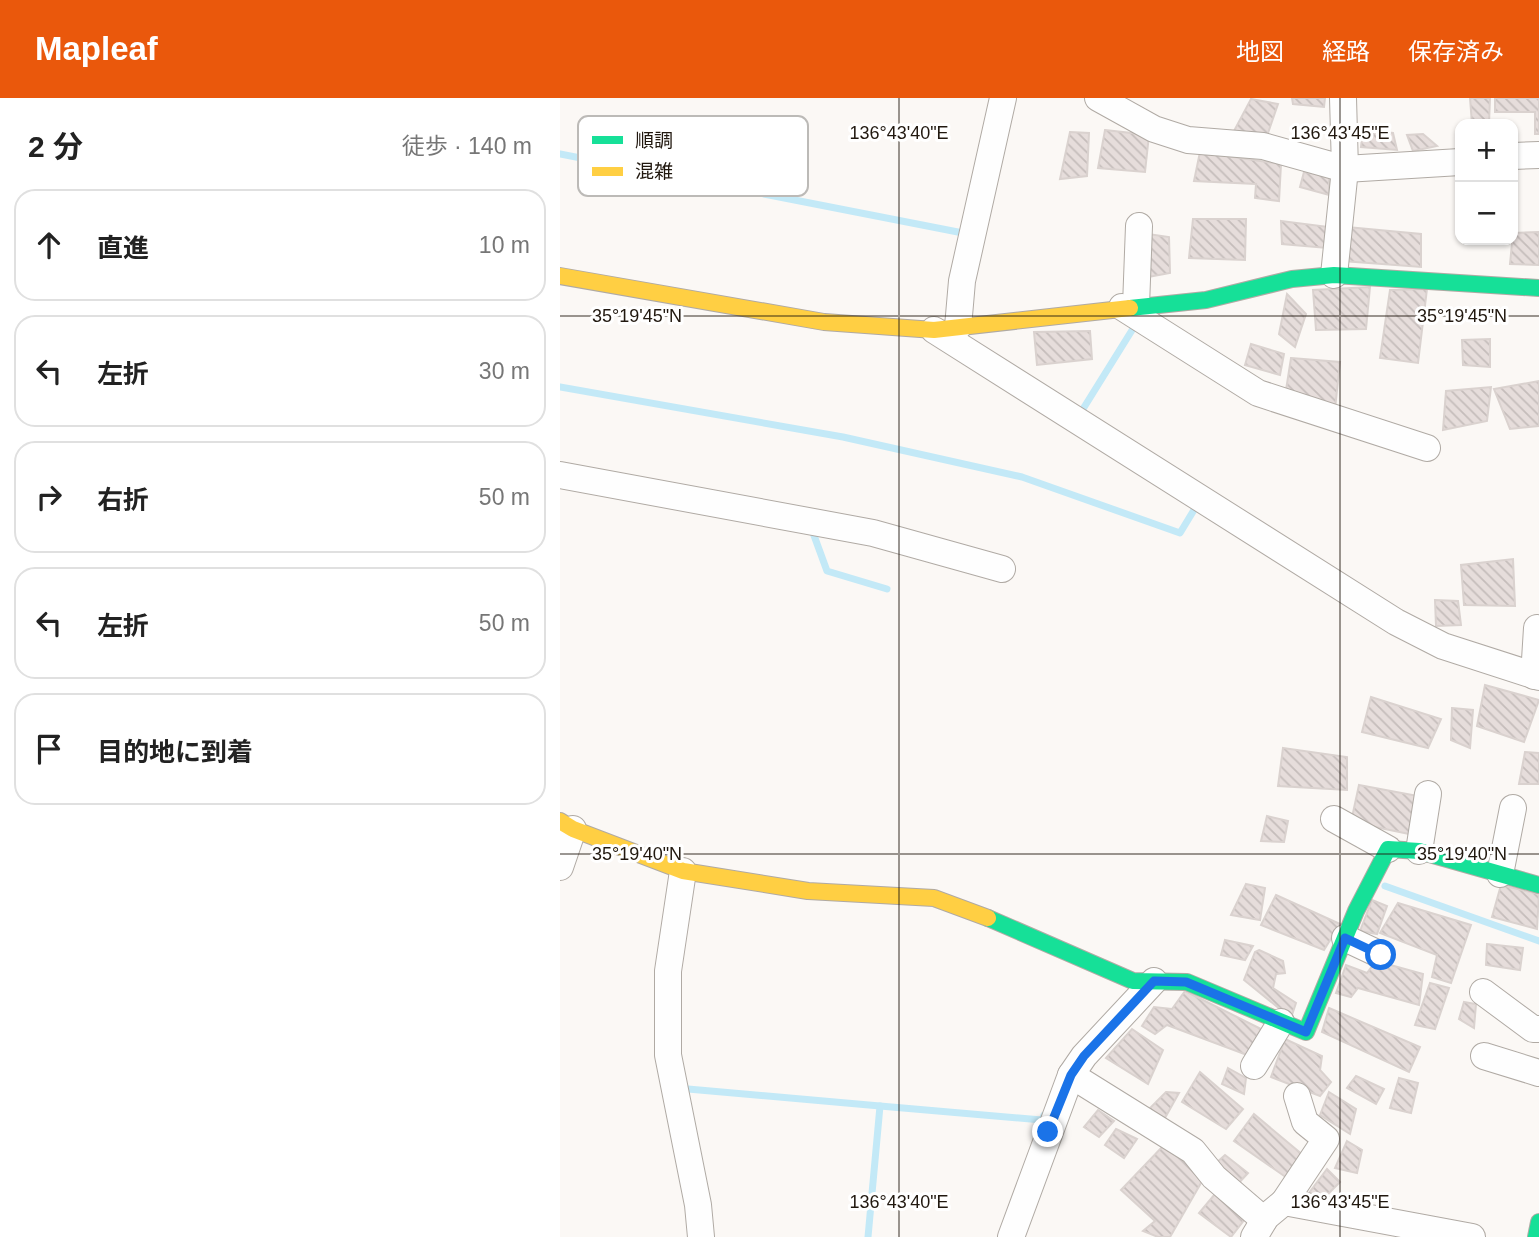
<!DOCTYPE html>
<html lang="ja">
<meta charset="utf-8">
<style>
body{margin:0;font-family:Arial,"Noto Sans JP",sans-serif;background:#f2f2f2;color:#222}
.controls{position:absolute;right:21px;top:21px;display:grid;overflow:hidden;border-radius:14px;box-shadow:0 2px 5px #0004}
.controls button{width:63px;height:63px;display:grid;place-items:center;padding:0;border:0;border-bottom:2px solid #e0e0e0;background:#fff;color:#222;font:35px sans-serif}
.stop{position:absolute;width:21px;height:21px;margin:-16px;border:5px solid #1a73e8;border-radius:50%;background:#fff}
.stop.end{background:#1a73e8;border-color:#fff;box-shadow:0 2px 7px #0008}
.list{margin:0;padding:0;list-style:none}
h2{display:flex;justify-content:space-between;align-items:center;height:91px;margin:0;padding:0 28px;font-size:30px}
h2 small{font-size:23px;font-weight:400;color:#767676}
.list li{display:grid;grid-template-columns:46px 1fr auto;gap:21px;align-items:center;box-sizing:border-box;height:112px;margin:0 14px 14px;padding:0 14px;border:2px solid #e0e0e0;border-radius:21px}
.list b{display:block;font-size:26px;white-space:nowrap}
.list em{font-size:23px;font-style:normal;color:#767676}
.icon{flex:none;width:38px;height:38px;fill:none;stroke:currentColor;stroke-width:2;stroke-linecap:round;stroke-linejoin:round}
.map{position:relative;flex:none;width:979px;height:1139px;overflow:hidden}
header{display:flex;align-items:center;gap:42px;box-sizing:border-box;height:98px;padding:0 35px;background:#ea580c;color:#fff}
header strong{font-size:33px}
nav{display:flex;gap:38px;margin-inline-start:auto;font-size:24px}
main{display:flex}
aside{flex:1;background:#fff}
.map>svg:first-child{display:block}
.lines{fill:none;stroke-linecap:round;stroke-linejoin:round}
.stream{stroke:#c3e9f7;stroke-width:7}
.building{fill:url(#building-back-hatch);stroke:#dad2cf;stroke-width:2}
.street-casing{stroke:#b0aaa4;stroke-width:28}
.fast-casing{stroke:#b0aaa4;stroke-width:18}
.slow-casing{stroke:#b0aaa4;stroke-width:18}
.street{stroke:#fefefe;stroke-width:26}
.fast{stroke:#16e098;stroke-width:16}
.slow{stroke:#ffcf43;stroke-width:16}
.route{stroke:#1a73e8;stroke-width:9}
.ticks{fill:none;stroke:#21180f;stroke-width:2;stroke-opacity:0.45}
.key{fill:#fff;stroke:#bcbab7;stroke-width:2}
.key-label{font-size:19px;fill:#21180f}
.ticks-label{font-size:18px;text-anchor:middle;fill:#21180f;stroke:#fff;stroke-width:6;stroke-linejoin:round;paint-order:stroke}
</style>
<header>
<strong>Mapleaf</strong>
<nav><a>地図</a><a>経路</a><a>保存済み</a></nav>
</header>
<main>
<aside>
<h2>2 分<small>徒歩 · 140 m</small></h2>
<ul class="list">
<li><svg class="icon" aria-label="ahead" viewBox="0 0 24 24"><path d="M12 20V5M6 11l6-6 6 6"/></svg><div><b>直進</b></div><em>10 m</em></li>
<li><svg class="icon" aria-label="left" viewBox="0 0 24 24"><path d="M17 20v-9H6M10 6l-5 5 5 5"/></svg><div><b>左折</b></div><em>30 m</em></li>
<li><svg class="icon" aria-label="right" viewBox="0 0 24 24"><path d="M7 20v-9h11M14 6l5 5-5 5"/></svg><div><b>右折</b></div><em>50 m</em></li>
<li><svg class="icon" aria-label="left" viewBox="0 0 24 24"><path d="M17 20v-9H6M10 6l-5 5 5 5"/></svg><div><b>左折</b></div><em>50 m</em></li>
<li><svg class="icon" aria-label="arrive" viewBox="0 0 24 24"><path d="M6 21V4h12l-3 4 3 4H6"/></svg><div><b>目的地に到着</b></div></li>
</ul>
</aside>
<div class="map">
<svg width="979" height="1139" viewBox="0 0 979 1139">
<defs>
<pattern id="building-back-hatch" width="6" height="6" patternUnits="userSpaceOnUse" patternTransform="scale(1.75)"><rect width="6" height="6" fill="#e6dddb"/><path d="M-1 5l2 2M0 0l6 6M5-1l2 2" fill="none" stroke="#c5bdbb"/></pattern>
</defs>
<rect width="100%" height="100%" fill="#fbf8f5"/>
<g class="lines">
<g class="stream">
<polyline points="0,56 403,135 404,131"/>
<polyline points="0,289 283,339 462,379 620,435 637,407"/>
<polyline points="518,319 574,229"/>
<polyline points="252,432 267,473 327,491"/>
<polyline points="825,788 979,843"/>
<polyline points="128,991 320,1008 308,1139"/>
<polyline points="320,1008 482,1022 484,1017"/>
</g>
</g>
<g class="building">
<polygon points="732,0 765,0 764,9 733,6"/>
<polygon points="910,0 930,0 929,26 912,26"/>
<polygon points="935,0 979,0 979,36 975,36 975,14 935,14"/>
<polygon points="691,1 718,6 707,38 674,33"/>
<polygon points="545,32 589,37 585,74 538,70"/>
<polygon points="803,32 833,35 837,52 801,49"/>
<polygon points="510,34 529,35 527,78 500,81"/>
<polygon points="863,36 877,48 853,53 847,37"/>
<polygon points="640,54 721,66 719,103 695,100 696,86 634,83"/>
<polygon points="744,74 769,78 769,97 740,89"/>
<polygon points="633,121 686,121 685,162 629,160"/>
<polygon points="721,123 769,129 767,150 722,146"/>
<polygon points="787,129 861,136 861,169 783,163"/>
<polygon points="979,134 979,167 950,166 953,135"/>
<polygon points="588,136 609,139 610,175 588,179"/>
<polygon points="810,189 806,231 756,232 753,192"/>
<polygon points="867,191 858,265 820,260 830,192"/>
<polygon points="727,196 746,216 735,249 719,236"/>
<polygon points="530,233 532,261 477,267 474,234"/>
<polygon points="930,241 930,269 903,267 902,242"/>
<polygon points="691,246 724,256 720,277 685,267"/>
<polygon points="731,260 780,264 775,311 726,292"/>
<polygon points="979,283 979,328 950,331 934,291"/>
<polygon points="931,289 927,323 883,332 886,293"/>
<polygon points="953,461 955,508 904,507 901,467"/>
<polygon points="875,502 898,503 901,527 876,528"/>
<polygon points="925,587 979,602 964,644 917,628"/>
<polygon points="811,599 881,621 868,650 802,634"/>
<polygon points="892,610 913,612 910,650 891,642"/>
<polygon points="723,650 787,659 787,692 718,688"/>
<polygon points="965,654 979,655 979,686 959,686"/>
<polygon points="799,687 858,698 854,737 791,724"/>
<polygon points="707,718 728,723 724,744 701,743"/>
<polygon points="686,786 705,790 700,822 671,817"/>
<polygon points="941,787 979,796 977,831 932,819"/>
<polygon points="716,797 780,826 764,852 701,827"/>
<polygon points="812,802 827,808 817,836 800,833"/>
<polygon points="838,805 911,827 891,885 872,879 877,857 820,835"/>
<polygon points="665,842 693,848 685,862 661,857"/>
<polygon points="927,846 963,850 960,872 926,867"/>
<polygon points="699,852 723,863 725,875 716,876 713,890 736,905 731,920 684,882 695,854"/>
<polygon points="816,863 863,876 859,907 798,890 791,899 776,895 786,867 807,875"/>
<polygon points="870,885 889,890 875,931 855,927"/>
<polygon points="625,893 701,931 687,957 607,927 595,936 582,928 594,909 612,911"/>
<polygon points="904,904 916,906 914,930 899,921"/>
<polygon points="769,910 860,949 849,974 762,934"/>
<polygon points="572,931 603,952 588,986 546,960"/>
<polygon points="725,941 762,958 760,972 771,984 760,998 711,979"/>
<polygon points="668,970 686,980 684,996 662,986"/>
<polygon points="640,974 683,1011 666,1031 622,1004"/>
<polygon points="796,978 824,991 816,1006 787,990"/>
<polygon points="839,980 858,985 851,1015 830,1010"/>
<polygon points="606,994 619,995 605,1020 587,1013"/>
<polygon points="769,994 796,1011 790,1036 760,1017"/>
<polygon points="538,1012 554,1023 539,1039 524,1029"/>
<polygon points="694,1016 744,1058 727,1080 674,1043"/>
<polygon points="556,1031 577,1041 564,1060 545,1047"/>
<polygon points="787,1043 802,1052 797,1075 775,1070"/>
<polygon points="603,1048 645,1078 610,1139 598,1139 583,1133 595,1123 561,1092"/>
<polygon points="665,1057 688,1075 676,1088 656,1065"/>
<polygon points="767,1071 780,1084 764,1100 749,1095"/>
<polygon points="655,1096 685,1121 671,1139 639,1115"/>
</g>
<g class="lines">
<g class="street-casing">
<g id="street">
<polyline points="538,0 594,31 628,42 703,48 785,71 900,64"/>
<polyline points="953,58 979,57"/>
<polyline points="774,177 785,71 783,0"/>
<polyline points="576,208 579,128"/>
<polyline points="562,209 698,295 867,350"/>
<polyline points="398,229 402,183 443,0"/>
<polyline points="374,232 836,524 883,548 979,579"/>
<polyline points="0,377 313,435 442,471"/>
<polyline points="974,578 977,530"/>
<polyline points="774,721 828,751"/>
<polyline points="859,753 868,696"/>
<polyline points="0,769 13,731"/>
<polyline points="123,773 108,873 108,957 138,1107 141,1139"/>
<polyline points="940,776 953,710"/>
<polyline points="785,840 821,857"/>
<polyline points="923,894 973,931 979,931"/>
<polyline points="924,958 979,975"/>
<polyline points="694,968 721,924"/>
<polyline points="511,977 633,1053 654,1079 704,1122"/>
<polyline points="724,1104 766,1041 745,1024 737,998"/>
<polyline points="451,1139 511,977 524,958 594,883"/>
<polyline points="694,1139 706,1119 724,1104 912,1139"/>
</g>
</g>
<g class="fast-casing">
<g id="fast">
<polyline points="570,210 646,202 732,181 774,177 979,190"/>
<polyline points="428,820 573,883 627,884 746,934 796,813 828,751 859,753 979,787"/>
<polyline points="976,1139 979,1124"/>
</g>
</g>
<g class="slow-casing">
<g id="slow">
<polyline points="0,178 264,224 374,232 570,210"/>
<polyline points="0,723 13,731 123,773 248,793 374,800 428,820"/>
</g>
</g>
<use href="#street" class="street"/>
<use href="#fast" class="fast"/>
<use href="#slow" class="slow"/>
</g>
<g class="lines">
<polyline class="route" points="488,1034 511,977 524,958 594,883 626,884 746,934 785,840 821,857"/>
</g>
<path class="ticks" d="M339,0V1139M780,0V1139M0,218H979M0,756H979"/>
<rect x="18" y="18" width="230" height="80" rx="10" class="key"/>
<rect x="32" y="38" width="31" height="8" fill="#16e098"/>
<rect x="32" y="69" width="31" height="9" fill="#ffcf43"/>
<g class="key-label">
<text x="75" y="49">順調</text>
<text x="75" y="80">混雑</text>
</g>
<g class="ticks-label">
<text x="339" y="41">136°43'40"E</text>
<text x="780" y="41">136°43'45"E</text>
<text x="77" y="224">35°19'45"N</text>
<text x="902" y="224">35°19'45"N</text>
<text x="77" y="762">35°19'40"N</text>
<text x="902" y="762">35°19'40"N</text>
<text x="339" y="1110">136°43'40"E</text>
<text x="780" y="1110">136°43'45"E</text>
</g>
</svg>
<div class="controls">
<button>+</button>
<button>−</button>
</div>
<div class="stop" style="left:821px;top:857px"></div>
<div class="stop end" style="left:488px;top:1034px"></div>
</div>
</main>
